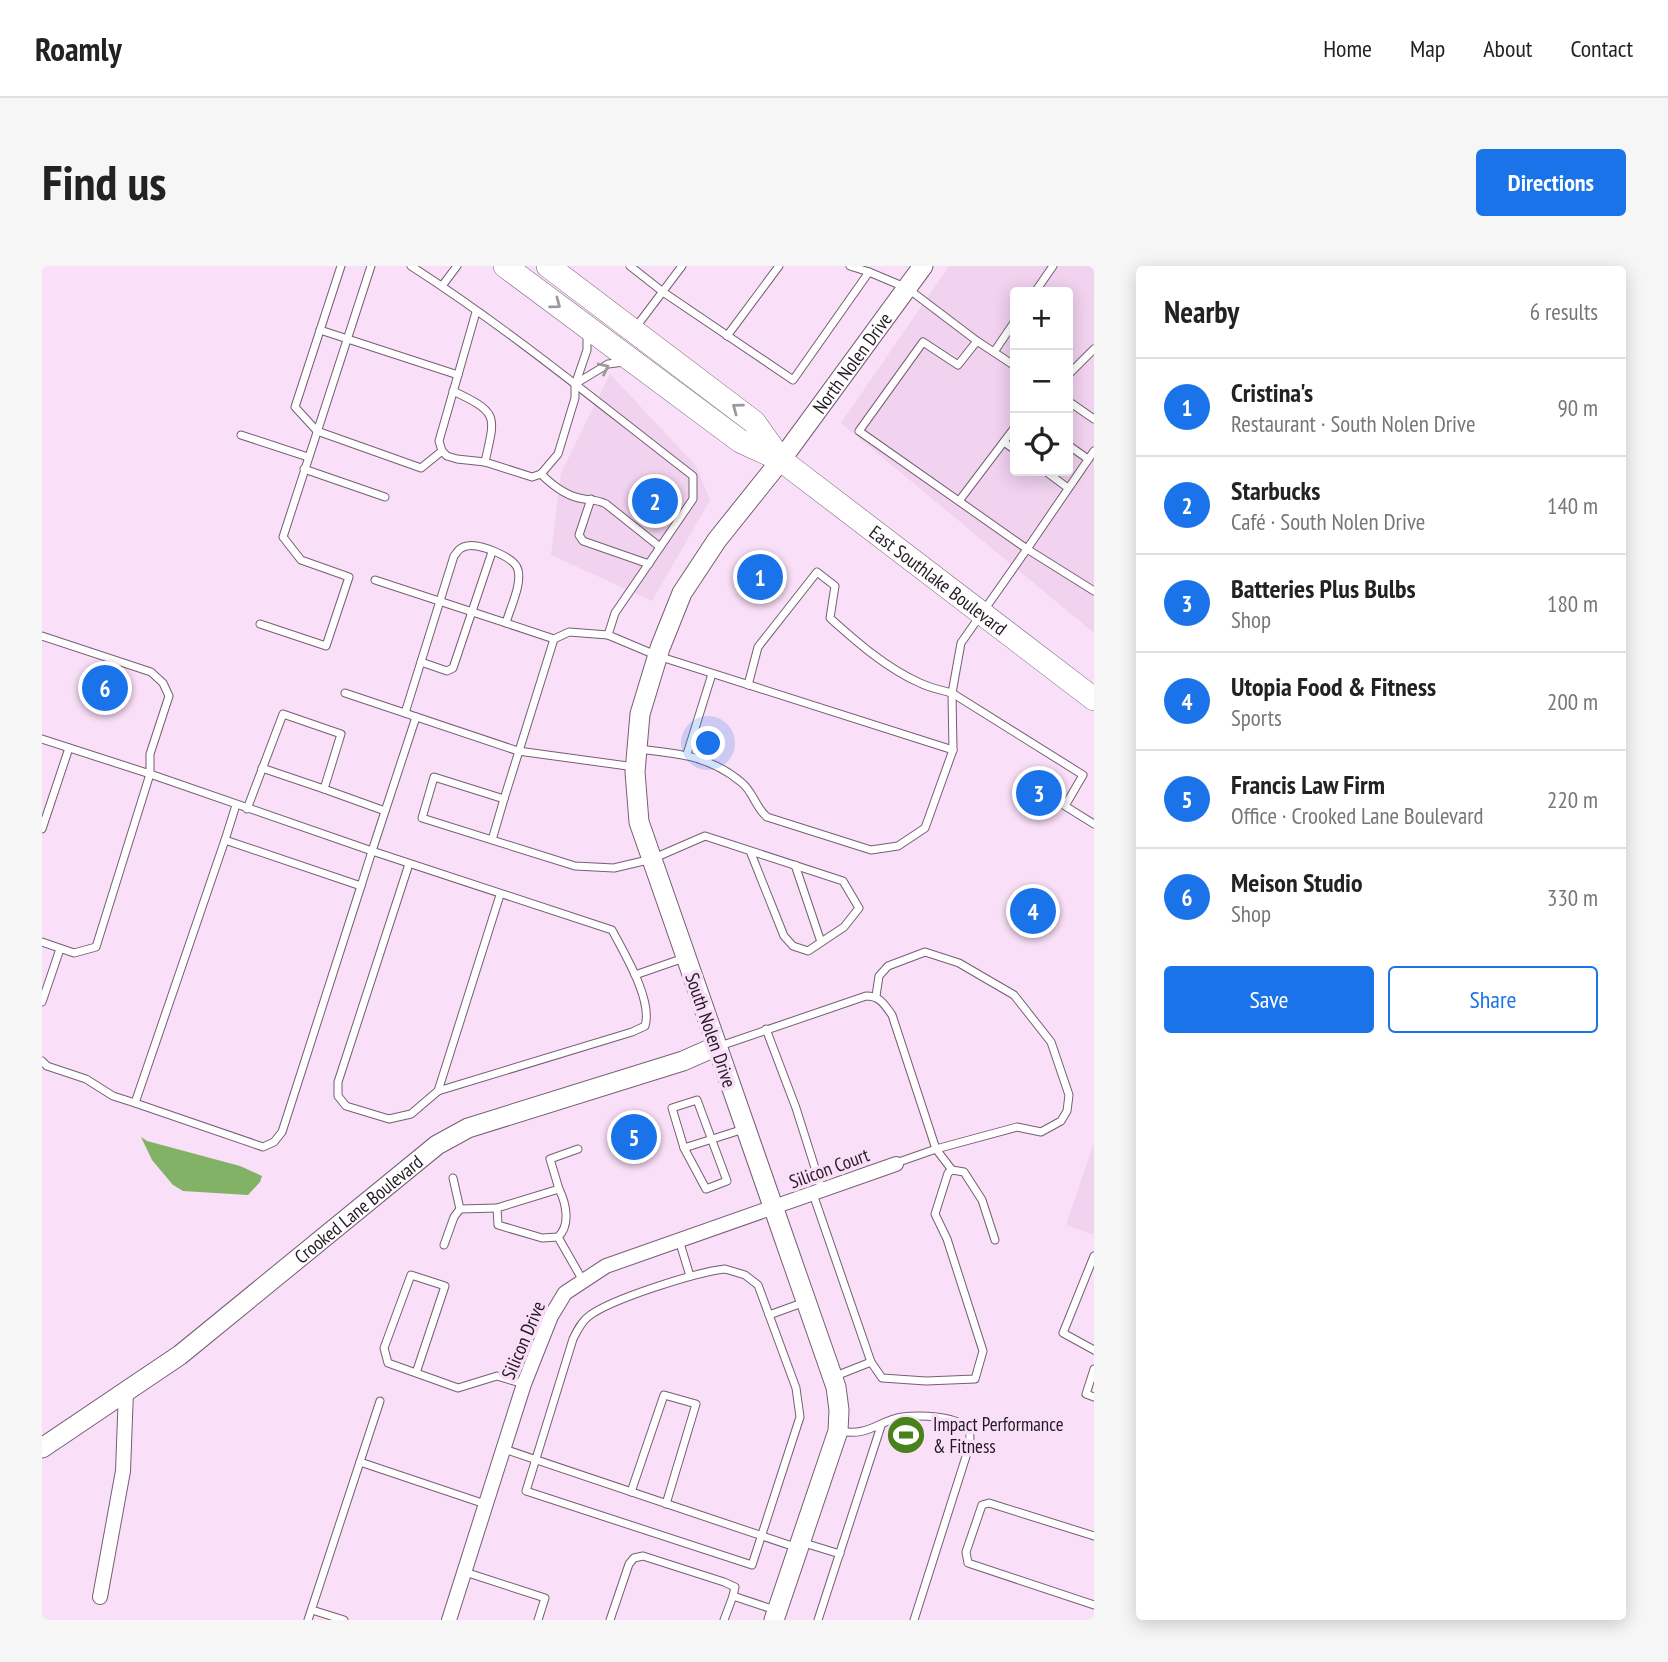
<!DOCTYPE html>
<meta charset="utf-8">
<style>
body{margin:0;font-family:"PT Sans Narrow",sans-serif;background:#f6f6f6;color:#222}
.controls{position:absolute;right:21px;top:21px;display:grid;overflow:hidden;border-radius:7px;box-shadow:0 4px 18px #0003}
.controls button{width:63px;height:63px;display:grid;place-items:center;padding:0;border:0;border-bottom:2px solid #e0e0e0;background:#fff;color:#222;font:35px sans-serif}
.you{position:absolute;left:667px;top:478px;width:24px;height:24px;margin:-18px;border:5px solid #fff;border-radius:50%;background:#1a73e8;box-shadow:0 0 0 10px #1a73e833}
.badge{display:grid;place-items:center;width:46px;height:46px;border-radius:50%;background:#1a73e8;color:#fff;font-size:23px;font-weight:700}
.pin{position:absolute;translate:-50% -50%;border:4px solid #fff;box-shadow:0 2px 7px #0006}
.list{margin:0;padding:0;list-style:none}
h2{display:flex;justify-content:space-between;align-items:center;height:91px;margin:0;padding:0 28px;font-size:30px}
h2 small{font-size:23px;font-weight:400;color:#767676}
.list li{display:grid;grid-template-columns:46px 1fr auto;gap:21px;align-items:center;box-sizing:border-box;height:98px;padding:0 28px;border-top:2px solid #e0e0e0}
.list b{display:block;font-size:26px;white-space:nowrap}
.list p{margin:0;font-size:23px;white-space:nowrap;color:#767676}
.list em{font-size:23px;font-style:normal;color:#767676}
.actions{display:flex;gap:14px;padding:21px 28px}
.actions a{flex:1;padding:16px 0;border:2px solid #1a73e8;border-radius:7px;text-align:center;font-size:24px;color:#1a73e8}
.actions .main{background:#1a73e8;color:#fff}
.icon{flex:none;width:38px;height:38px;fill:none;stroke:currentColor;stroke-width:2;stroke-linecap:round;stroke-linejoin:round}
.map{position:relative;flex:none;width:1052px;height:1354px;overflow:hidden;border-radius:7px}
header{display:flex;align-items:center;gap:42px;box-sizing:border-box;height:98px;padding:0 35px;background:#fff;border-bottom:2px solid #e0e0e0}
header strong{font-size:33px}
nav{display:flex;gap:38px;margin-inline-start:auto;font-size:24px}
.intro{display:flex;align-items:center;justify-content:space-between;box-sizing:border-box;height:168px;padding:0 42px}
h1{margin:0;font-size:49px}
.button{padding:18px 32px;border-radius:7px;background:#1a73e8;color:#fff;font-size:24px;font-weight:700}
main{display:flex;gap:42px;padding:0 42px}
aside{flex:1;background:#fff;border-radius:7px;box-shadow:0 4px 18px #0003}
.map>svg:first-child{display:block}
.built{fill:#f1d2ef;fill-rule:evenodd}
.water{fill:#82b265}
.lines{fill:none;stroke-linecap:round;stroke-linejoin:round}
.service-casing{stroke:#755f73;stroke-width:9}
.minor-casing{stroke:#755f73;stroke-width:16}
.tertiary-casing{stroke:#755f73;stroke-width:21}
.primary-casing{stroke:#755f73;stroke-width:24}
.service{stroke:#fff;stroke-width:7}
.minor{stroke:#fff;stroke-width:14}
.tertiary{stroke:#fff;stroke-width:19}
.primary{stroke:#fff;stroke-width:23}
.oneway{stroke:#9c989c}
.labels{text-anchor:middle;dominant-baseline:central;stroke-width:7;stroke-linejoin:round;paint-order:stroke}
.street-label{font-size:19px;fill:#231a23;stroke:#f9dff7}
.poi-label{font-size:19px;fill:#231a23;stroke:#f9dff7;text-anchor:start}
</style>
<header>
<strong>Roamly</strong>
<nav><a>Home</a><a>Map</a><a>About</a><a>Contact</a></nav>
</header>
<div class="intro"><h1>Find us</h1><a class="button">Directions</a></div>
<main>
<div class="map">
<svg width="1052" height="1354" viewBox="0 0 1052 1354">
<rect width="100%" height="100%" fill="#f9dff7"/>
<g class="built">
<path d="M907,0H1052V367L799,157ZM973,26H1026V205H973Z"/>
<polygon points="568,108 654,200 668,234 610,335 509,289 519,207"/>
<polygon points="1052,877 1052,969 1024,959"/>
</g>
<polygon class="water" points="99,871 105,875 198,900 220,910 218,916 206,929 141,925 131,919 110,894"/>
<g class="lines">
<g class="service-casing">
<g id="service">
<polyline points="299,0 253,141 275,165 379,202 400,185"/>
<path d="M369,0C467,63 559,139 651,210V233L573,347L566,369L616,390L911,484L883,562L856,580L829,584L725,551C713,541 711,525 699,516C668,490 635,487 596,483"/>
<polyline points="588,0 621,26 751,114 827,6 865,22 935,75 973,100"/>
<polyline points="808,0 827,6"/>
<polyline points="400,20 415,0"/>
<polyline points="993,26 1011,0"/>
<polyline points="434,46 397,175 400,185 405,190 415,193 443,196 490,211 499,208 516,188 533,132 533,119 545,84 545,66"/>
<polyline points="594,61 640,0"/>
<polyline points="278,64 416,109"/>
<polyline points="685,70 737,0"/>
<polyline points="952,86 973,55"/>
<polyline points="1026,109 1052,83"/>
<polyline points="533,118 566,98 582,96"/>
<path d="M411,125C458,147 453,150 443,196"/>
<polyline points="1026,135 1052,153"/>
<polyline points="199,169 266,191"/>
<polyline points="962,176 973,184"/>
<polyline points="1026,179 1046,193"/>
<polyline points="1052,185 985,283 1052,325"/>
<polyline points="262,203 343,231"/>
<polyline points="1003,205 1026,222"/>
<path d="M499,208C510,219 526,231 542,233C551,234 556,234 564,238L618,281"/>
<polyline points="549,233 537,269 541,275 607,298"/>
<polyline points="917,235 973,161"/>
<polyline points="333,314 464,357"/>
<polyline points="218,358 284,380 307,311 259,294 241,271 329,0"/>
<polyline points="0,370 109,406 121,417 127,430 108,488 108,508 0,473"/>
<polyline points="379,396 405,405 411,402 450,286"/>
<path d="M706,419L716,381L775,306L793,320L788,352C815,376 844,402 878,417C888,422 899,424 910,427L919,377L985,283L817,165L881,76L916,99L935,75"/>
<polyline points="303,427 476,485 593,501"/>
<polyline points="910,427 1041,509 1023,540 1052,558"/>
<polyline points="910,427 911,484"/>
<path d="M363,447L412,290C416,285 418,281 425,280C437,277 473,291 476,304C480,319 468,342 464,357L512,373L527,366L566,369"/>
<polyline points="645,488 670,408"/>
<polyline points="220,502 282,523"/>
<polyline points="462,533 512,373"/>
<polyline points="205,543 241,448 299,468 282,523 343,545"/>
<polyline points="0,563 27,482"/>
<polyline points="450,574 462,533 392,511 380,552 533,600 572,602 610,593 663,570 801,615 817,642 802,661 766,685 751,680 742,670 708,585"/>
<path d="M367,598L296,816V830L304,840L347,853L369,848L396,825L590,766L603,760C611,734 582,687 570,664L330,585L374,451"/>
<polyline points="753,599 779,676"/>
<polyline points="0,676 32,687 54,681 108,508 330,585 319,620 183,574 194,539"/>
<polyline points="593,709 642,692"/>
<polyline points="834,730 837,710 846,700 883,686 917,697 972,729 1009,776 1027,829 1025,845 1019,855 999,866 975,861 894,883 910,904"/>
<polyline points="0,736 18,683"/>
<polyline points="724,763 754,842 780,924"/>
<path d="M678,780L824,730C838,730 842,738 850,749L894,883L854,897"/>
<polyline points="0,795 5,800 44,813 71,830 93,837 183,574"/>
<polyline points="396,825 458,629"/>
<polygon points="655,834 685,915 664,923 642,882 630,842"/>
<polyline points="93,837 221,881 232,876 240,866 319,620"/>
<polyline points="642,882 702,863"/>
<polyline points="411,912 418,943 455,942"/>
<polyline points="517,923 508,893 536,883"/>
<polyline points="771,928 829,1096"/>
<path d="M516,971L500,972L456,959L455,942L517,923C524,937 529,959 516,971L540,1013"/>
<polyline points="637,974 648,1010"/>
<polyline points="402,979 412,951 418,943"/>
<polyline points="1052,990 1021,1067 1052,1084"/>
<path d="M683,1003L703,1009L716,1019L754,1122L758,1151L710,1299L484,1225L531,1073C535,1065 539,1056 547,1050C569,1033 655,1006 683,1003Z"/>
<polyline points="727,1049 763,1036"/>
<polyline points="1052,1103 1044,1128 1052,1131"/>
<polyline points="374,1107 403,1020 369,1009 342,1082 346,1097 416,1122 455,1110 482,1118"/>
<polyline points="791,1111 829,1096 840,1112 884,1115 933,1113 941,1085 905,973 893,948 906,907 910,904 922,906 940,934 953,974"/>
<path d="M797,1165C827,1171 836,1155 860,1151C876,1149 918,1149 927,1165C929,1170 928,1175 927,1181L872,1354"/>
<polyline points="462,1183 756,1282"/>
<polyline points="318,1196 443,1238"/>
<polyline points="589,1226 622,1129 654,1138 624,1238"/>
<polyline points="1052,1270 947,1237 940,1239 924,1286 926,1297 1052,1339"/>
<polyline points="759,1276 798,1288"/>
<polyline points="423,1306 503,1332 496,1354"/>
<polyline points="270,1344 302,1354"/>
<polyline points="266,1354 338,1135"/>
<polyline points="568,1354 587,1298 592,1292 601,1290 682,1316 693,1321 691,1330 733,1344"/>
<polyline points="682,1354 691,1330"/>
<polyline points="776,1354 839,1160"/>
</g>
</g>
<g class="minor-casing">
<g id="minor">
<polyline points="58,1331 81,1205 84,1125"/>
<polyline points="407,1354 482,1118 509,1050 523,1027 564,1000 854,898"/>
</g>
</g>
<g class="tertiary-casing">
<g id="tertiary">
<path id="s1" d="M0,1182L138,1089L395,879L426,862L641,795L675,780"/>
<path id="s2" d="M732,1354L796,1165L797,1144L794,1121L597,556L593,506L598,448L618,382L640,327L675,274L739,194L881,0"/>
</g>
</g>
<g class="primary-casing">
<g id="primary">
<path id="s3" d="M463,0L698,175L739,194L1052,433"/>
<polyline points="506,0 712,156 739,194"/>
</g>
</g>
<use href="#service" class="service"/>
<use href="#minor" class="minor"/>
<use href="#tertiary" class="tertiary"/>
<use href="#primary" class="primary"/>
</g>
<defs><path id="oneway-chevron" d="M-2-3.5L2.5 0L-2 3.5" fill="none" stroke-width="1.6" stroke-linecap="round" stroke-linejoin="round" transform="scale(1.75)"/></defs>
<g class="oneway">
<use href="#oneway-chevron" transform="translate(514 38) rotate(37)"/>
<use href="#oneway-chevron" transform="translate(562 102) rotate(-26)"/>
<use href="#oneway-chevron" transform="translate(695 142) rotate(-143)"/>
</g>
<defs>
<g id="stadium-disc" transform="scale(2.0125)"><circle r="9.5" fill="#49811a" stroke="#f9dff7"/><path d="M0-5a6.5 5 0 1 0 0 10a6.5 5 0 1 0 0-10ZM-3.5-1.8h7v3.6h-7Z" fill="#fff"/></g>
</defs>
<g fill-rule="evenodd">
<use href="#stadium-disc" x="864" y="1169"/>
</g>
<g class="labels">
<g class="street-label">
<text stroke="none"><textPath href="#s2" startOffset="1365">North Nolen Drive</textPath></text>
<text stroke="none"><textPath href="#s3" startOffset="536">East Southlake Boulevard</textPath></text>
<text transform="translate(669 764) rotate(71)">South Nolen Drive</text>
<text transform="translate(787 902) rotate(-20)">Silicon Court</text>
<text stroke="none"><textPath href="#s1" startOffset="397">Crooked Lane Boulevard</textPath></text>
<text transform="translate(481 1074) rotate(-67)">Silicon Drive</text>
</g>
<g class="poi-label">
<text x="891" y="1158">Impact Performance<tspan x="891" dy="22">&amp; Fitness</tspan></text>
</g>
</g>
</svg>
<div class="controls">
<button>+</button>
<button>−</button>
<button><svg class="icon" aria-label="locate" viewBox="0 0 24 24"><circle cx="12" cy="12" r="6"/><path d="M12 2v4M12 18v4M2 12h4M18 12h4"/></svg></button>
</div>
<div class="you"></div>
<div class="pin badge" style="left:718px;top:311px">1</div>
<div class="pin badge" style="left:613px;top:235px">2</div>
<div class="pin badge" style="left:997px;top:527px">3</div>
<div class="pin badge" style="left:991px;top:645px">4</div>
<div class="pin badge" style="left:592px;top:871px">5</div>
<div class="pin badge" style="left:63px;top:422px">6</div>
</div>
<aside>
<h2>Nearby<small>6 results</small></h2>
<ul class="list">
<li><span class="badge">1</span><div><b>Cristina's</b><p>Restaurant · South Nolen Drive</p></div><em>90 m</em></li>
<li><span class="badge">2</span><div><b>Starbucks</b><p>Café · South Nolen Drive</p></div><em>140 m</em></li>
<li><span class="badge">3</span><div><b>Batteries Plus Bulbs</b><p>Shop</p></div><em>180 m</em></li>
<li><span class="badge">4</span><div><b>Utopia Food &amp; Fitness</b><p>Sports</p></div><em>200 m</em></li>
<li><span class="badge">5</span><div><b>Francis Law Firm</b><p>Office · Crooked Lane Boulevard</p></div><em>220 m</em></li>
<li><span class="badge">6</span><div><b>Meison Studio</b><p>Shop</p></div><em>330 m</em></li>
</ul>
<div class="actions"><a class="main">Save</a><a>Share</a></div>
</aside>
</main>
